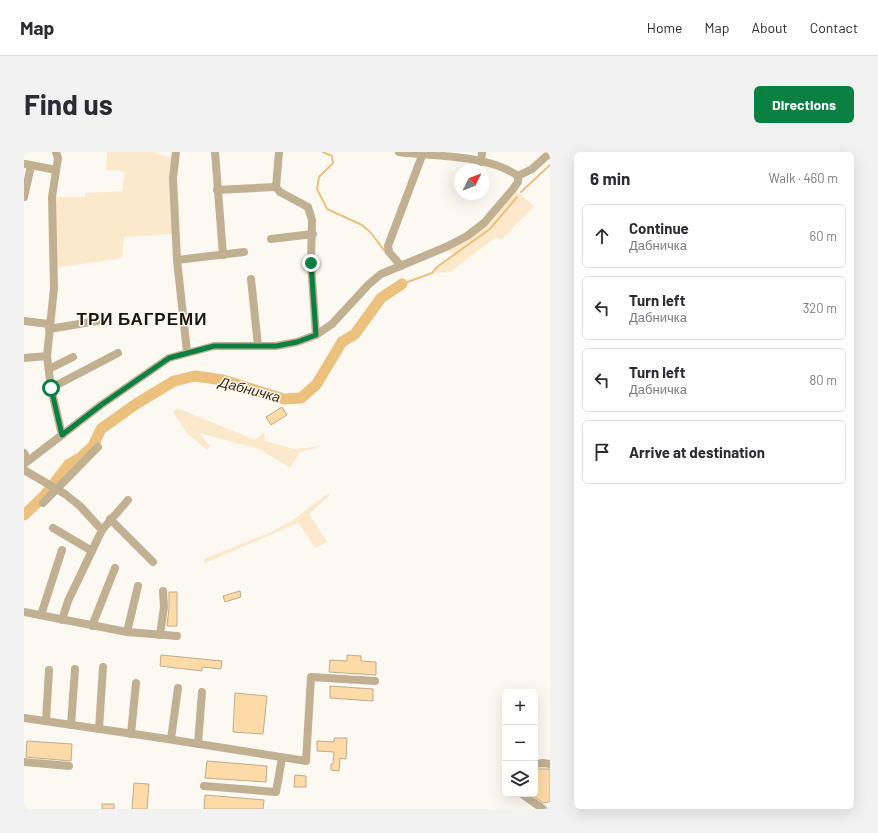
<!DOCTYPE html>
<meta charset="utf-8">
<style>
body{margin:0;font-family:Barlow,sans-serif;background:#f2f2f3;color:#2b2b33}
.controls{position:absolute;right:12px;bottom:12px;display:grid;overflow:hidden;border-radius:6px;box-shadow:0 4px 16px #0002}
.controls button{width:36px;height:36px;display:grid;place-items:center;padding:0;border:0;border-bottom:1px solid #e1e1e2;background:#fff;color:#2b2b33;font:20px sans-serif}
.compass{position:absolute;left:430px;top:12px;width:36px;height:36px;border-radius:50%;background:#fff;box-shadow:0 4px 16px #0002;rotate:47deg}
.stop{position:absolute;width:12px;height:12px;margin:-9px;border:3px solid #0b8043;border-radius:50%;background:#fff}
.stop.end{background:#0b8043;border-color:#fff;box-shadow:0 1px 4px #0008}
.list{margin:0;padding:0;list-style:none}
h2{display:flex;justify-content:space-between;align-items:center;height:52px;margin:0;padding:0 16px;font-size:17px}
h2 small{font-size:13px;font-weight:400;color:#7c7c81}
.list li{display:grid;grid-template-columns:26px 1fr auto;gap:12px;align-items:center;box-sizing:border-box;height:64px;margin:0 8px 8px;padding:0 8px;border:1px solid #e1e1e2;border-radius:6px}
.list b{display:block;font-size:15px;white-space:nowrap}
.list p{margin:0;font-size:13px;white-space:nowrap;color:#7c7c81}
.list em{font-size:13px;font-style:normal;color:#7c7c81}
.icon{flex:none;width:22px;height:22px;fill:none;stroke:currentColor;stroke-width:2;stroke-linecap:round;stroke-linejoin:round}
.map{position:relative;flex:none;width:526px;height:657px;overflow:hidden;border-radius:6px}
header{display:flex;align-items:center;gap:24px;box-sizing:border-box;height:56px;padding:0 20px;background:#fff;border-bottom:1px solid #e1e1e2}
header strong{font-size:19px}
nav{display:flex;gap:22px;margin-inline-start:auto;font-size:14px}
.intro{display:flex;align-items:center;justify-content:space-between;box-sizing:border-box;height:96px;padding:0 24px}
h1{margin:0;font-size:28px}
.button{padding:10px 18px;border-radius:6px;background:#0b8043;color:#fff;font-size:14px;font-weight:700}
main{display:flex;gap:24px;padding:0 24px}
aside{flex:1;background:#fff;border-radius:6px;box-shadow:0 4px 16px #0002}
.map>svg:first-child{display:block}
.green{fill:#fce8ca}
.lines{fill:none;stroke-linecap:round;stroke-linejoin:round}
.stream{stroke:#ecc17e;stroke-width:2}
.river{stroke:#ecc17e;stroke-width:11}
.building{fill:#fedba6;stroke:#beac8f}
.minor{stroke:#c2b093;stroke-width:8}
.route{stroke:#0b8043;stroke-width:5}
.labels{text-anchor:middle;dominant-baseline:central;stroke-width:3;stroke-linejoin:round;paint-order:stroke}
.water-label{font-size:14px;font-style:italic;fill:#3d2c0d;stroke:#fcf8f2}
.district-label{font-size:17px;font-weight:bold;letter-spacing:1px;fill:#1d160c;stroke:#fcf8f2}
</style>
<header>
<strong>Map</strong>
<nav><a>Home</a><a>Map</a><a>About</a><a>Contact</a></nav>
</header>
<div class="intro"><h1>Find us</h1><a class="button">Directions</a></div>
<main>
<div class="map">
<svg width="526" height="657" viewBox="0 0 526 657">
<rect width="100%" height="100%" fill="#fcf8f2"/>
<g class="green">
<polygon points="83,0 130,0 143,5 153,3 152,82 100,85 98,106 29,116 28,45 61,45 61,41 98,39 101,19 82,18"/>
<polygon points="489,37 510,54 477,88 472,85 426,120 408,121 413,115 430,104 422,95 443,84"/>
<polygon points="153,256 231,288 240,280 241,289 270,297 299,294 276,300 266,316 235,297 175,281 186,294 183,298 163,281 149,260"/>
<polygon points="304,341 306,343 285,362 303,390 292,396 274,371 181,411 180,407 245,381 271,367"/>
</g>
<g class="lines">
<g class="stream">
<polyline points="299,0 308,4 309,11 295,25 293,37 303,57 338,73 347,81 363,102"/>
<polyline points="497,40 526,13"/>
<polyline points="378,132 408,121 413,115 466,77 493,45"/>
</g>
<polyline class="river" points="0,363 21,343 45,312 56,306 69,294 77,277 112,252 150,229 171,224 199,228 260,247 277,246 292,233 318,190 331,182 357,146 378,132"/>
</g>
<g class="building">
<polygon points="258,255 263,263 247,273 242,265"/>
<polygon points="216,439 217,445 201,450 199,444"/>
<polygon points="145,440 153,440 153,474 143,474 145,456"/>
<polygon points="137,503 198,509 197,517 178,515 178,519 136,514"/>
<polygon points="323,503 337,504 337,509 352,510 352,523 305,520 306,508 323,509"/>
<polygon points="306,534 349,537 349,549 306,546"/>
<polygon points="211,541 243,544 239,582 209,580"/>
<polygon points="310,586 323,586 322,607 316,606 315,619 307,618 307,612 309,612 310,600 293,599 293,589 310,590"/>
<polygon points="3,589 48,592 47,609 2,605"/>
<polygon points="183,609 243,614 242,630 181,626"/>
<polygon points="511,617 526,617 526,649 524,650 519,651 507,642 511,642"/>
<polygon points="271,623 282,624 282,635 270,635"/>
<polygon points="110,631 125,632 123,657 108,657"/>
<polygon points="181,643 240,648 239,657 180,657"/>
<rect x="78" y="652" width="12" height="5"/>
</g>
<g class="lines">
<g class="minor">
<polyline points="32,0 34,6 28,45 30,136 23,204 27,236 38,283"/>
<polyline points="152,0 149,26 153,108 163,200"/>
<polyline points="191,0 199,103"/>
<polyline points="255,0 252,35 256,40 284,55 288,68 287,111 292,183"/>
<path d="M375,0C411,5 463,2 494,24"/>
<polyline points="457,10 458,0"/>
<polyline points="1,12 32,18"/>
<polyline points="494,24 508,17 526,1"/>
<polyline points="193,38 252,35"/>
<polyline points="0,45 7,14"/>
<polyline points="247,87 289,82"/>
<polyline points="153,108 220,100"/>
<polyline points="377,114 365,100 364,94 399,1"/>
<polyline points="227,127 234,194"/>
<polyline points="0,169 25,172"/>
<polyline points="25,177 79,168"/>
<polyline points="0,206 23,204"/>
<polyline points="25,217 49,205"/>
<polyline points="27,236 94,201"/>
<polyline points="0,301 4,309"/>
<polyline points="0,312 77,253 145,206 190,194 252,194 273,190 292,183 308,172 345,132 357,122 422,95 443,84 460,71 489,37 494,30 494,24"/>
<polyline points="0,318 41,342 56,354 78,378"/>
<polyline points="19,351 74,295"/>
<polyline points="86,367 129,410"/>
<polyline points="29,376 68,399"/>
<polyline points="0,460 103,480 153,484"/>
<polyline points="17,463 38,398"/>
<polyline points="38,468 44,449 78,378 104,348"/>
<polyline points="68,474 91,416"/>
<polyline points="103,480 114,434"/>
<polyline points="136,483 140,455 139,439"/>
<polyline points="0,566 137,586 282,609 287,525 351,529"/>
<polyline points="22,569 25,518"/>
<polyline points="47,573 51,517"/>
<polyline points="75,577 79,515"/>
<polyline points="107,582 112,531"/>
<polyline points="147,587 154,536"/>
<polyline points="174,592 178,540"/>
<polyline points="0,610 45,614"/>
<polyline points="511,612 519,611 526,612"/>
<polyline points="180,634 252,640 258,606"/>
<polyline points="498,642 519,657"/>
</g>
</g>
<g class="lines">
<polyline class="route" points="27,236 38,283 77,253 145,206 190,194 252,194 273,190 292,183 287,111"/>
</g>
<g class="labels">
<g class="water-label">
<text transform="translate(226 237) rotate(15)">Дабничка</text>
</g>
<g class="district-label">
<text x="118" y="166">ТРИ БАГРЕМИ</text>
</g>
</g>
</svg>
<div class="controls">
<button>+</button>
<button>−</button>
<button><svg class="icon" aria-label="layers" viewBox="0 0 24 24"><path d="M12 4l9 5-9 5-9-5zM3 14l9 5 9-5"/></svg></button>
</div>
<svg class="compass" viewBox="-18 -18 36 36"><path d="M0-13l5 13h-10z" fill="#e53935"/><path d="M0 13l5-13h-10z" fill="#7c7c81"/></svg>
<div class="stop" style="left:27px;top:236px"></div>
<div class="stop end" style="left:287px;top:111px"></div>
</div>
<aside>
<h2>6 min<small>Walk · 460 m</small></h2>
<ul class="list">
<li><svg class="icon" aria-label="ahead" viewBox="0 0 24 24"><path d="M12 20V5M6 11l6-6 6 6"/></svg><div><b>Continue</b><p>Дабничка</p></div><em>60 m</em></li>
<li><svg class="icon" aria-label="left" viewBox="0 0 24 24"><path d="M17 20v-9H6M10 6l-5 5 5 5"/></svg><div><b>Turn left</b><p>Дабничка</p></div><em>320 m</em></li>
<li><svg class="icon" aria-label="left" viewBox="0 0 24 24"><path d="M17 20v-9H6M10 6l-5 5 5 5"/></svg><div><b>Turn left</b><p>Дабничка</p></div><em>80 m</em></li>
<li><svg class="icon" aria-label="arrive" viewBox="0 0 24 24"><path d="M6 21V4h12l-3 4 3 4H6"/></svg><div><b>Arrive at destination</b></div></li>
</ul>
</aside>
</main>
